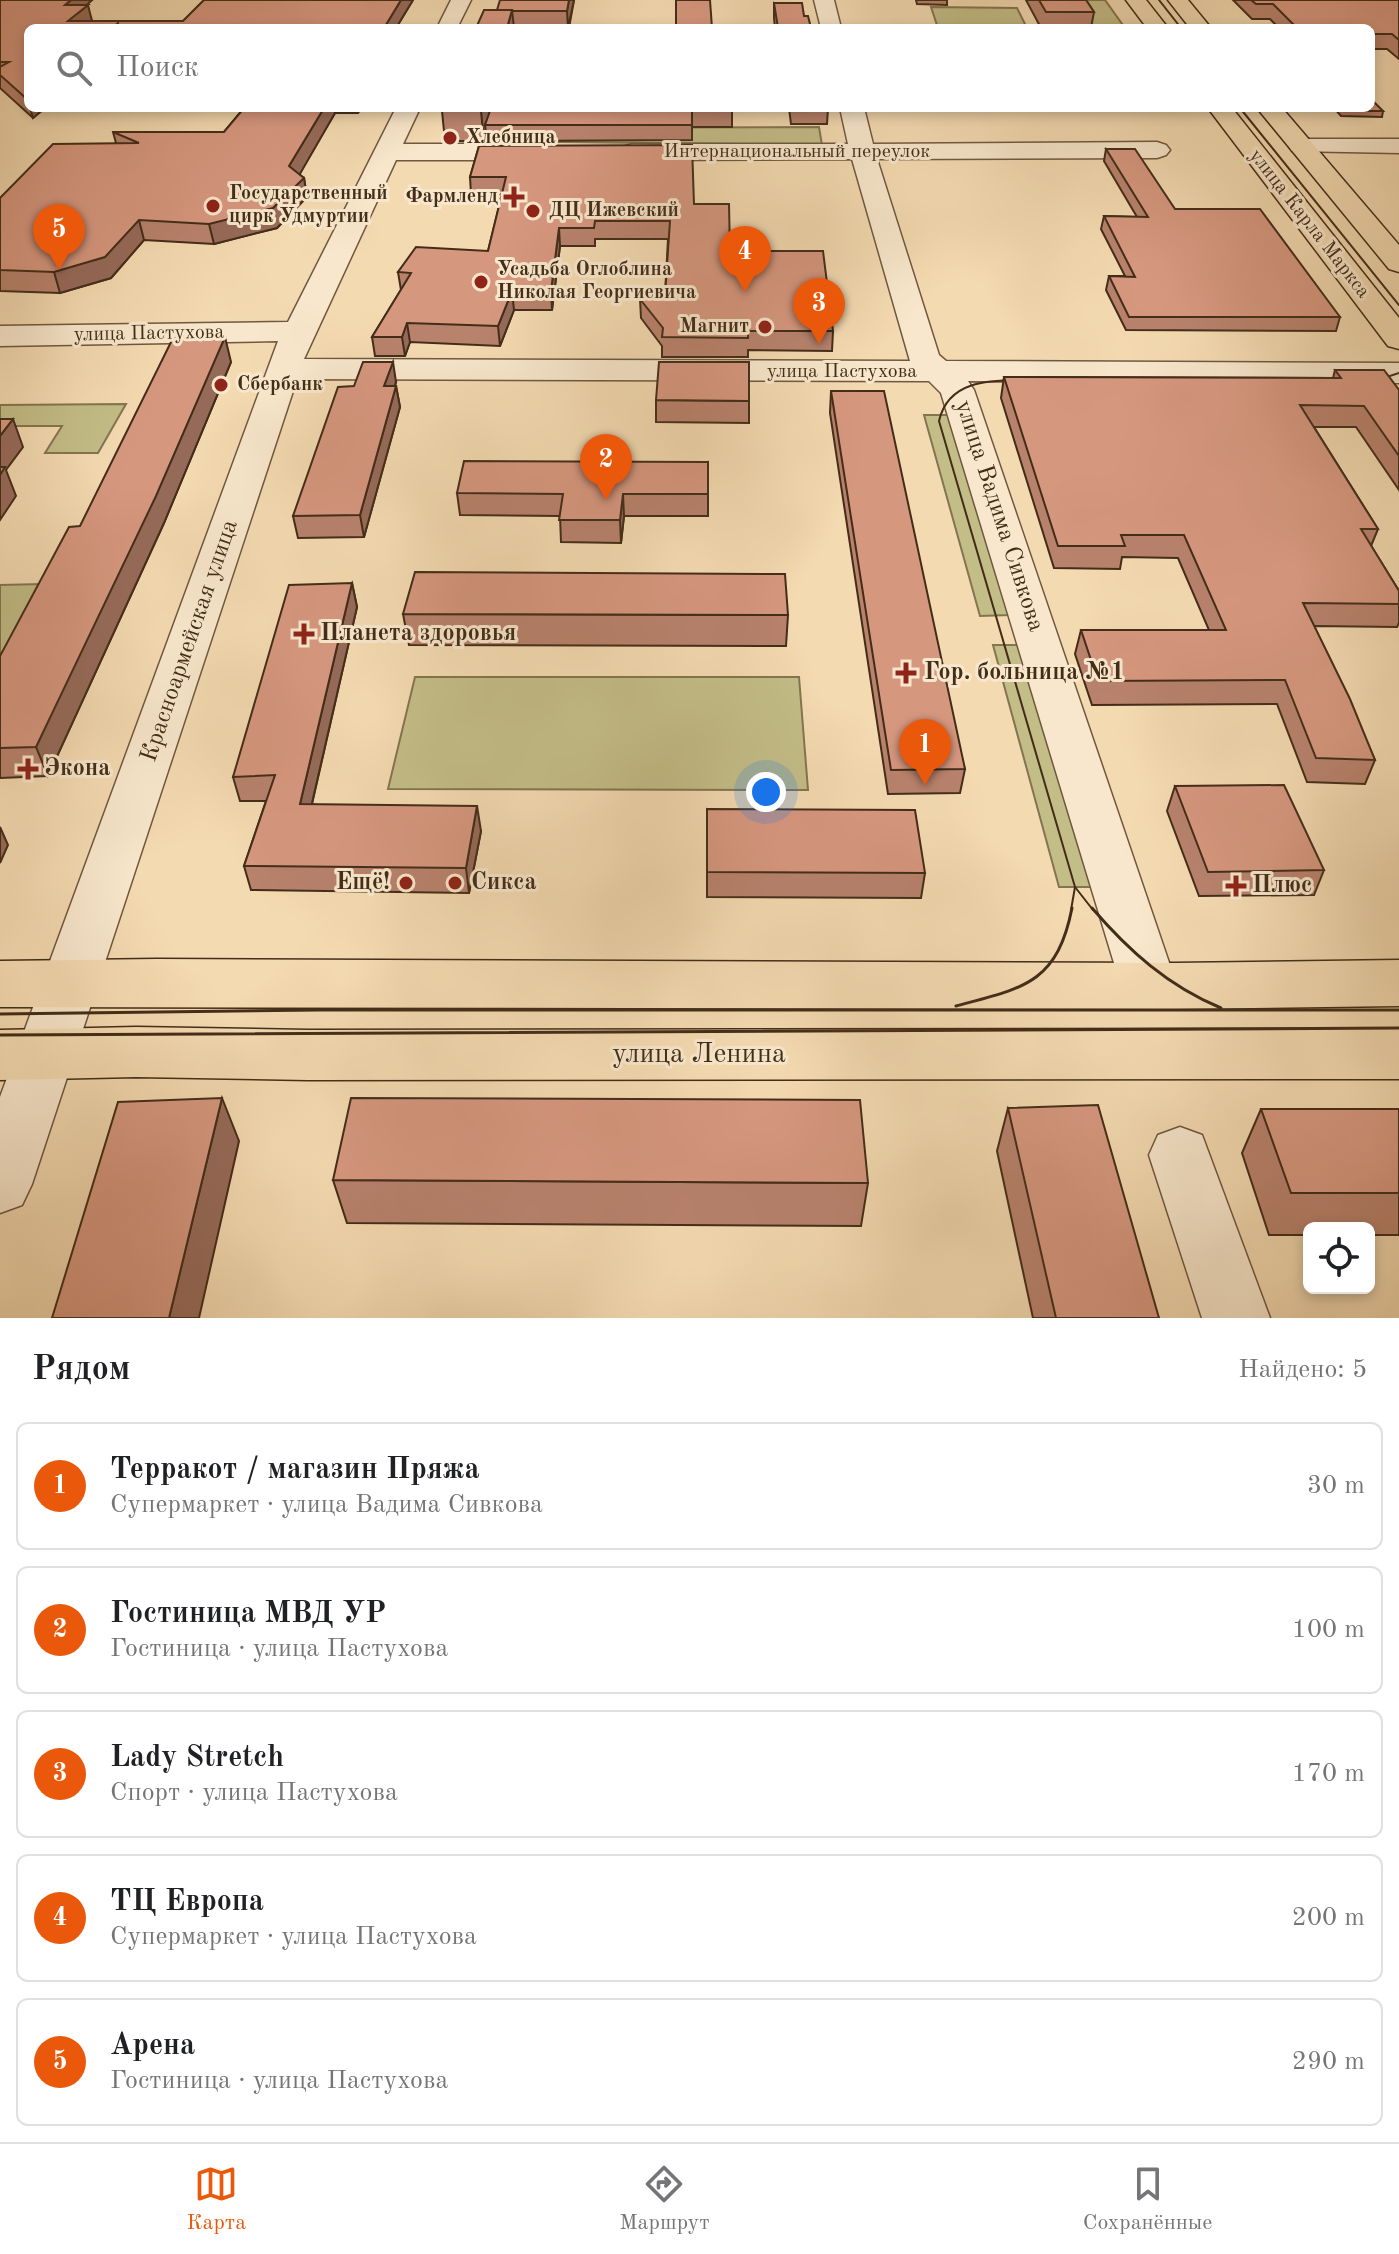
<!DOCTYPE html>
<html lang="ru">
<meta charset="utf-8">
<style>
body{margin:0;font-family:"Old Standard TT",serif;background:#f6f6f6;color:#202124}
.controls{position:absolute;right:24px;bottom:24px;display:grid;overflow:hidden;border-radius:12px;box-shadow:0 4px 12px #0003}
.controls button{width:72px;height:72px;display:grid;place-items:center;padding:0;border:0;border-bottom:2px solid #e0e0e0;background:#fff;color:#202124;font:40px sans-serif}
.you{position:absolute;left:766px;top:792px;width:28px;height:28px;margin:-20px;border:6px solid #fff;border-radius:50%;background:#1a73e8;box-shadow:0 0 0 12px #1a73e833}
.badge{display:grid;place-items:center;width:52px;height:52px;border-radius:50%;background:#ea580c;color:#fff;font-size:26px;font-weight:700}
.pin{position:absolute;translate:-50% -66px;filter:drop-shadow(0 2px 4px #0008)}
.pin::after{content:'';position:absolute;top:42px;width:28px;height:24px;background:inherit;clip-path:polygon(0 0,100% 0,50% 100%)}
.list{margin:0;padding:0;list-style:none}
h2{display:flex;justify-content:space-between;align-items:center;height:104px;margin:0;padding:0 32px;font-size:34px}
h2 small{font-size:26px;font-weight:400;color:#757577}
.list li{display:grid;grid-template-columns:52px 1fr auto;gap:24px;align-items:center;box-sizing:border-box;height:128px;margin:0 16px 16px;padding:0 16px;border:2px solid #e0e0e0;border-radius:12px}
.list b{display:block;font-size:30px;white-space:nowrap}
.list p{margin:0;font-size:26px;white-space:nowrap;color:#757577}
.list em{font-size:26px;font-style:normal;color:#757577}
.icon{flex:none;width:44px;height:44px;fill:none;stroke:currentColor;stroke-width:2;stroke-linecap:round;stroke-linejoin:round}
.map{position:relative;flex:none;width:1399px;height:1318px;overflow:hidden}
.search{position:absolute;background:#fff;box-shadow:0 4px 12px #0003;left:24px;right:24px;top:24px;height:88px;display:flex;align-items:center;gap:20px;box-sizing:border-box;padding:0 28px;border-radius:12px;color:#757577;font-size:30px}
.sheet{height:824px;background:#fff}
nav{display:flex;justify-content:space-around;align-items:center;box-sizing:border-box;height:112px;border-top:2px solid #e0e0e0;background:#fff;font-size:22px;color:#757577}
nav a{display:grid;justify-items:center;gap:4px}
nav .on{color:#ea580c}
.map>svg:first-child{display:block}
.green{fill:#c3bd87;stroke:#837550;stroke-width:2}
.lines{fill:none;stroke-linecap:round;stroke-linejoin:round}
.minor-casing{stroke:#6f583f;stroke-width:3}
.major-casing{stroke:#432d19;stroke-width:3}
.minor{fill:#f8e7cc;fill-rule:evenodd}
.major{fill:#f4dab1;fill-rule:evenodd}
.tram-far1{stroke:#432d19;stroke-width:2}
.tram{stroke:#432d19;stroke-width:3}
.wall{fill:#b8826d;stroke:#432d19;stroke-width:2}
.shaded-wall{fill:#966a59;stroke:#432d19;stroke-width:2}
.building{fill:#d6977f;stroke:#432d19;stroke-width:2}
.poi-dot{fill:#8f2418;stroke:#f8e7cc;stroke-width:3}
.labels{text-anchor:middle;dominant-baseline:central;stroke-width:6;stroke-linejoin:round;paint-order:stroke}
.far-poi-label{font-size:20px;font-weight:bold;fill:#432d19;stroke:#f8e7cc;text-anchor:start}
.far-street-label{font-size:20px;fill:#432d19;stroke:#f8e7cc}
.street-label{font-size:24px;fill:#432d19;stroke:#f8e7cc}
.poi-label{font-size:24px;font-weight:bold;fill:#432d19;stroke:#f8e7cc;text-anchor:start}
.near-street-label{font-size:28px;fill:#432d19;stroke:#f8e7cc}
</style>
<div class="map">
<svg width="1399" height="1318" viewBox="0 0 1399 1318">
<rect width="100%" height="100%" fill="#f4dab1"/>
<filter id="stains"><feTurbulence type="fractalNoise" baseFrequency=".0025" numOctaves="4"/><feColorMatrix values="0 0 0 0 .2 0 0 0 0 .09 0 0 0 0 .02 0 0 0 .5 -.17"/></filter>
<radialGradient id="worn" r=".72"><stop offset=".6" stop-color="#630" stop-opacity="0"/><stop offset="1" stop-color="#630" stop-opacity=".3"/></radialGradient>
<g class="green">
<polygon points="1075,0 1105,0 1125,28 1092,28"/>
<polygon points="931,7 1017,8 1027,28 938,28"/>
<polygon points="819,127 822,145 460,141 467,128"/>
<polygon points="126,404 98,453 45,453 62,426 0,426 0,405"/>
<polygon points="924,415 948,415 1009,615 980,616"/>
<polygon points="42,584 0,666 0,585"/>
<polygon points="993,645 1022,645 1093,887 1059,887"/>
<polygon points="415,677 799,677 808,790 388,789"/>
</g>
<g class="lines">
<g class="minor-casing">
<g id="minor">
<polygon points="451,0 471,0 457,28 437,28"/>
<polygon points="814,0 834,0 841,28 821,28"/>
<polygon points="396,108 420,108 403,144 535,144 544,147 548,152 544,157 535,160 396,160 304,359 910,361 852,159 632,160 623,157 619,152 623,147 632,144 848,144 840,108 864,108 873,144 1157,142 1166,145 1170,150 1166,155 1157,158 877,159 939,355 946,361 1399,363 1399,383 968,381 974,390 1177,986 1169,1002 1149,1009 1129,1002 1121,986 941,393 929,381 297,379 32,1184 22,1205 0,1213 0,1097 278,341 0,346 0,326 288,322"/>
<polygon points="1301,139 1399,139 1399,153 1292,151 1289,146 1292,141"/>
<polygon points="1180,1127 1202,1135 1270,1318 1202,1318 1149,1155 1158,1135"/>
</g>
</g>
<g class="major-casing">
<g id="major">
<polygon points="1126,0 1146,0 1168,28 1147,28"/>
<polygon points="1168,0 1188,0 1211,28 1190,28"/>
<polygon points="1208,108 1232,108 1399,318 1399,349 1388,346"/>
<polygon points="1257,108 1282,108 1399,245 1399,272 1389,269"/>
<polygon points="157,959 1175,963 1399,960 1399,1006 1175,1009 0,1007 0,961"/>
<polygon points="136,1027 308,1030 1399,1029 1399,1079 308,1080 136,1077 0,1080 0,1030"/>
</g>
</g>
<use href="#minor" class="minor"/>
<use href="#major" class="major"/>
<g class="tram-far1">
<polyline points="1159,0 1181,28"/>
<polyline points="1240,108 1399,305"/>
<path d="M1023,380C988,380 948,381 939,421L1075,887L1093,910"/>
<polyline points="1375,381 1399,373"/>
<polyline points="1071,910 1075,887"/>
</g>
<g class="tram">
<path d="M1092,908C1129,951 1168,986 1221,1008"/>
<path d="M956,1006C1023,988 1057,984 1072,908"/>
<polyline points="0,1014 319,1010 1399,1010"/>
<polyline points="0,1035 1399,1028"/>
</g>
</g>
<g class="wall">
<polygon points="0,0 92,0 86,5 92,21 183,21 204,0 413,0 396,28 28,28 28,108 45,108 33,118 0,88"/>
<polygon points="574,0 569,28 476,28 497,10"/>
<polygon points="916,0 947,0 947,5 917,4"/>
<polygon points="1026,0 1086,0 1094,12 1091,28 1041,28"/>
<polygon points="1233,0 1399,0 1399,59 1387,49 1371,49 1371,28 1279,28 1270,19 1252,19"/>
<polygon points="774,3 804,16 811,28 775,28 774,18"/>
<polygon points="244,108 362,108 358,113 335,113 299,174 304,178 307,197 277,228 214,244 144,240 111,278 60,293 0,291 0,198 116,143 113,132 224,132"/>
<polygon points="732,108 732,127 692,127 692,140 487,141 486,133 484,141 445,141 442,111"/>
<polygon points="789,108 828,108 827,124 791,124"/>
<polygon points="1334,108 1371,108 1383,111 1382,117 1341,116"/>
<polygon points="479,146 694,204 730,251 833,331 832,351 748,350 748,357 662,357 662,346 641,318 640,299 665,295 668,239 595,239 595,246 560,246 552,310 514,310 500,346 410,342 405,356 375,356 372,337 401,290 398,272 488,251 502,194 471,194 470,177"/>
<polygon points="1106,149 1175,209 1340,317 1336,331 1126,330 1106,290 1109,276 1125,276 1101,229 1104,216 1137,217 1104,161"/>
<polygon points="231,362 164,523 48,776 0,778 0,656 80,526"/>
<polygon points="1335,370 1399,390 1399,490 1356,427 1314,427 1378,529 1371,546 1399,591 1399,623 1397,627 1314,626 1375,760 1365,784 1307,782 1277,704 1092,705 1075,654 1081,630 1209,630 1178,558 1122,557 1120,569 1054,568 1001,398 1004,377 1333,378"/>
<polygon points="396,382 395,386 396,386 400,407 364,537 298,538 293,516 354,386"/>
<polygon points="831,391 965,769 960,793 888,794 830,413"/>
<polygon points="656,400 749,401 749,423 656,422"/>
<polygon points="708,462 708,516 624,516 621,543 561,542 560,516 460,515 457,493"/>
<polygon points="352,583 357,607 312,804 481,831 469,893 251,890 244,866 266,801 240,801 233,777"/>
<polygon points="403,614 788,615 786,646 409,645"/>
<polygon points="1175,786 1324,870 1314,895 1199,896 1167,811"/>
<polygon points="707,809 925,873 921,898 707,897"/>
<polygon points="1008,1108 1159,1318 1033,1318 997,1151"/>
<polygon points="1261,1109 1399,1109 1399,1235 1369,1235 1369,1228 1309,1228 1309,1235 1269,1235 1242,1153"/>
<polygon points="333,1180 868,1183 861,1226 347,1223"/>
</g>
<g class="shaded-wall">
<polygon points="71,0 92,0 77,14 88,5 92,21 84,28 69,20 65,5"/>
<polygon points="401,0 413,0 396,28 384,28"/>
<polygon points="569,0 574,0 568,28 567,11"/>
<polygon points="512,10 514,28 507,28"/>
<polygon points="30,108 45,108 33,118"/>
<polygon points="324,108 334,108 335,113 293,186 289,166"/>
<polygon points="482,108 493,108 485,125 486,133 484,141 481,111"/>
<polygon points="304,178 307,197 277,228 214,244 209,224"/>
<polygon points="139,220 144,240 111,278 60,293 54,272"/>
<polygon points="559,228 560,246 552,310 551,291"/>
<polygon points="512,291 514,310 500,346 498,326"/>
<polygon points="407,323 410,342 405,356 402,337"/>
<polygon points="225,337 231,362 164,523 48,776 36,747"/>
<polygon points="393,362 396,382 387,407 384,386"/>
<polygon points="396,386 400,407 364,537 360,515"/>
<polygon points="13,419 23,447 6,470 16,496 0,520 0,436"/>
<polygon points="623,494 624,516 621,543 620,520"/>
<polygon points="352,583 357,607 306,829 300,804"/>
<polygon points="477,806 481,831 469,893 466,868"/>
<polygon points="0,827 8,845 0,863"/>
<polygon points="222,1098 239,1141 199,1318 169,1318"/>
</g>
<g class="building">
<polygon points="1,0 71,0 65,5 88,5 68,21 183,21 204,0 401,0 384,28 118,28 118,23 113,28 28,28 28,100 0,75 0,67 9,62 0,62 0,1"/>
<polygon points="500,0 569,0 567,11 512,11 512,10 497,10"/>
<polygon points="676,0 710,0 712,28 676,28"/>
<polygon points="1039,0 1086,0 1094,12 1046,12"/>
<polygon points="1251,0 1399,0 1399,40 1392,34 1371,34 1371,28 1297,28 1273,4 1256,4"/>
<polygon points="774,3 802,3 804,16 808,16 811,28 778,28"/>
<polygon points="484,10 512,10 507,28 476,28"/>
<polygon points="1371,99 1383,111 1343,111 1341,108 1371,108"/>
<polygon points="244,108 324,108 289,166 304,178 273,208 209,224 139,220 105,257 54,272 0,270 0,198 53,144 139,143 113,132 224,132"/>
<polygon points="443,108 482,108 481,111 442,111"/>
<polygon points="491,108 732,108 732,111 692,111 692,125 485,125"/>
<polygon points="692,145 694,204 729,204 730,251 823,251 833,331 748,331 748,338 662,337 663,328 640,299 665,295 670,221 595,221 594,228 559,228 551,291 512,291 498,326 407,323 402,337 372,337 411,273 398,272 416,247 488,251 506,177 470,177 479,146"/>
<polygon points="1106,149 1135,149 1175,209 1260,209 1340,317 1129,317 1109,276 1135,277 1104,216 1148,217"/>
<polygon points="225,337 156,496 36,747 0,748 0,656 69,527 80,526 173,338"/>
<polygon points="363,362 393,362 384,386 396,386 360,515 293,516 338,387 354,386"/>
<polygon points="659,362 749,362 749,401 656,400"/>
<polygon points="1335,370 1384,370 1399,390 1399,456 1364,406 1300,405 1378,529 1361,529 1399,591 1399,604 1303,603 1350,699 1375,760 1316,758 1285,680 1098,681 1081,630 1226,630 1184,535 1121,535 1125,546 1058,546 1004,377 1341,378"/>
<polygon points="831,391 884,391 965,769 891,770"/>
<polygon points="0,419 13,419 0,436"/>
<polygon points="464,461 708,462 708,494 623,494 620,520 559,520 563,494 457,493"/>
<polygon points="0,467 5,467 0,475"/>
<polygon points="415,572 785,574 788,615 403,614"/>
<polygon points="352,583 300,804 477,806 466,868 244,866 275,775 233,777 289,585"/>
<polygon points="1284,785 1324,870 1208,872 1175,786"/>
<polygon points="707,809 915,810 925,873 707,872"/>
<polygon points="222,1098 169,1318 52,1318 118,1102"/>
<polygon points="351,1098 860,1100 868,1183 333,1180"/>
<polygon points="1098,1105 1159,1318 1056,1318 1008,1108"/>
<polygon points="1261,1109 1399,1109 1399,1193 1291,1193"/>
</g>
<g class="poi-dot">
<circle cx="450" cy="138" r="8"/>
<path d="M510 185h8v8h8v8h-8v8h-8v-8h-8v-8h8z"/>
<circle cx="213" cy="206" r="8"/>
<circle cx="533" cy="211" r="8"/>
<circle cx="481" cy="282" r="8"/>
<circle cx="765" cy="327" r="8"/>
<circle cx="221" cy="385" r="8"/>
<path d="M300 622h8v8h8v8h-8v8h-8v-8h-8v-8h8z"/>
<path d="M902 661h8v8h8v8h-8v8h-8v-8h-8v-8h8z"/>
<path d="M24 757h8v8h8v8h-8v8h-8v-8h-8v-8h8z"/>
<circle cx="406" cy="883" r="8"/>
<circle cx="455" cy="883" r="8"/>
<path d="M1232 874h8v8h8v8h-8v8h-8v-8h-8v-8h8z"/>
</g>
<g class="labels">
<g class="far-poi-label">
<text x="466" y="138">Хлебница</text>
<text x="229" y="194">Государственный<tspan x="229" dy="23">цирк Удмуртии</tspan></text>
<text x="498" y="197" text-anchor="end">Фармленд</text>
<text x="549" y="211">ДЦ Ижевский</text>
<text x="497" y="270">Усадьба Оглоблина<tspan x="497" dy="23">Николая Георгиевича</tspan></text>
<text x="749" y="327" text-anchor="end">Магнит</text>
<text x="237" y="385">Сбербанк</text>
</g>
<g class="far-street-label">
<text x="797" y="152">Интернациональный переулок</text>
<text transform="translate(1309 224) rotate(52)">улица Карла Маркса</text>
<text transform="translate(149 334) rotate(-1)">улица Пастухова</text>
<text x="842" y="372">улица Пастухова</text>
</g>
<g class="street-label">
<text transform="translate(999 516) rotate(72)">улица Вадима Сивкова</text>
<text transform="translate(190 641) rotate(-71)">Красноармейская улица</text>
</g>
<g class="poi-label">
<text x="320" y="634">Планета здоровья</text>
<text x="924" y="673">Гор. больница №1</text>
<text x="44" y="769">Экона</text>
<text x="390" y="883" text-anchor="end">Ещё!</text>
<text x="471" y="883">Сикса</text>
<text x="1252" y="886">Плюс</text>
</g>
<g class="near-street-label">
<text x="699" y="1055">улица Ленина</text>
</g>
</g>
<rect width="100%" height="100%" filter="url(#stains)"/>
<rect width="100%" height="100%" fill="url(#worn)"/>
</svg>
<div class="controls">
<button><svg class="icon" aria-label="locate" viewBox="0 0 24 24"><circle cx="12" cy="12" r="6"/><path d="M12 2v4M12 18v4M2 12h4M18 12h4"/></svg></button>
</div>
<div class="you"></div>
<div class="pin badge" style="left:925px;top:785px">1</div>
<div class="pin badge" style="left:606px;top:500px">2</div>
<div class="pin badge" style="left:819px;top:344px">3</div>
<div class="pin badge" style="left:745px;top:292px">4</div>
<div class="pin badge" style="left:59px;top:270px">5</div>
<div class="search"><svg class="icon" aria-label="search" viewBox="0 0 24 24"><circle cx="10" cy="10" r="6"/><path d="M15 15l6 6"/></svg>Поиск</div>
</div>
<section class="sheet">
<h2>Рядом<small>Найдено: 5</small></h2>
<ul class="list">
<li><span class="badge">1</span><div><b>Терракот / магазин Пряжа</b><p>Супермаркет · улица Вадима Сивкова</p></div><em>30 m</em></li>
<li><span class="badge">2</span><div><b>Гостиница МВД УР</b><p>Гостиница · улица Пастухова</p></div><em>100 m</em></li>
<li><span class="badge">3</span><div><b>Lady Stretch</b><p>Спорт · улица Пастухова</p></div><em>170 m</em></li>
<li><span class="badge">4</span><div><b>ТЦ Европа</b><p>Супермаркет · улица Пастухова</p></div><em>200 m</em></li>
<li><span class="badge">5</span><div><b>Арена</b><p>Гостиница · улица Пастухова</p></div><em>290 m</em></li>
</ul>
</section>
<nav>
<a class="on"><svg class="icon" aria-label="map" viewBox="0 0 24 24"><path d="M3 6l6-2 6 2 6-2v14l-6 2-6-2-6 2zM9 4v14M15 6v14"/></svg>Карта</a>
<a><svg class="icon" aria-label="directions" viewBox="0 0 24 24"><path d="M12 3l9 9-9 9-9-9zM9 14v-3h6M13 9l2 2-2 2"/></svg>Маршрут</a>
<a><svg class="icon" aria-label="saved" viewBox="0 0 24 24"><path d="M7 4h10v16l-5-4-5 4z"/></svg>Сохранённые</a>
</nav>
